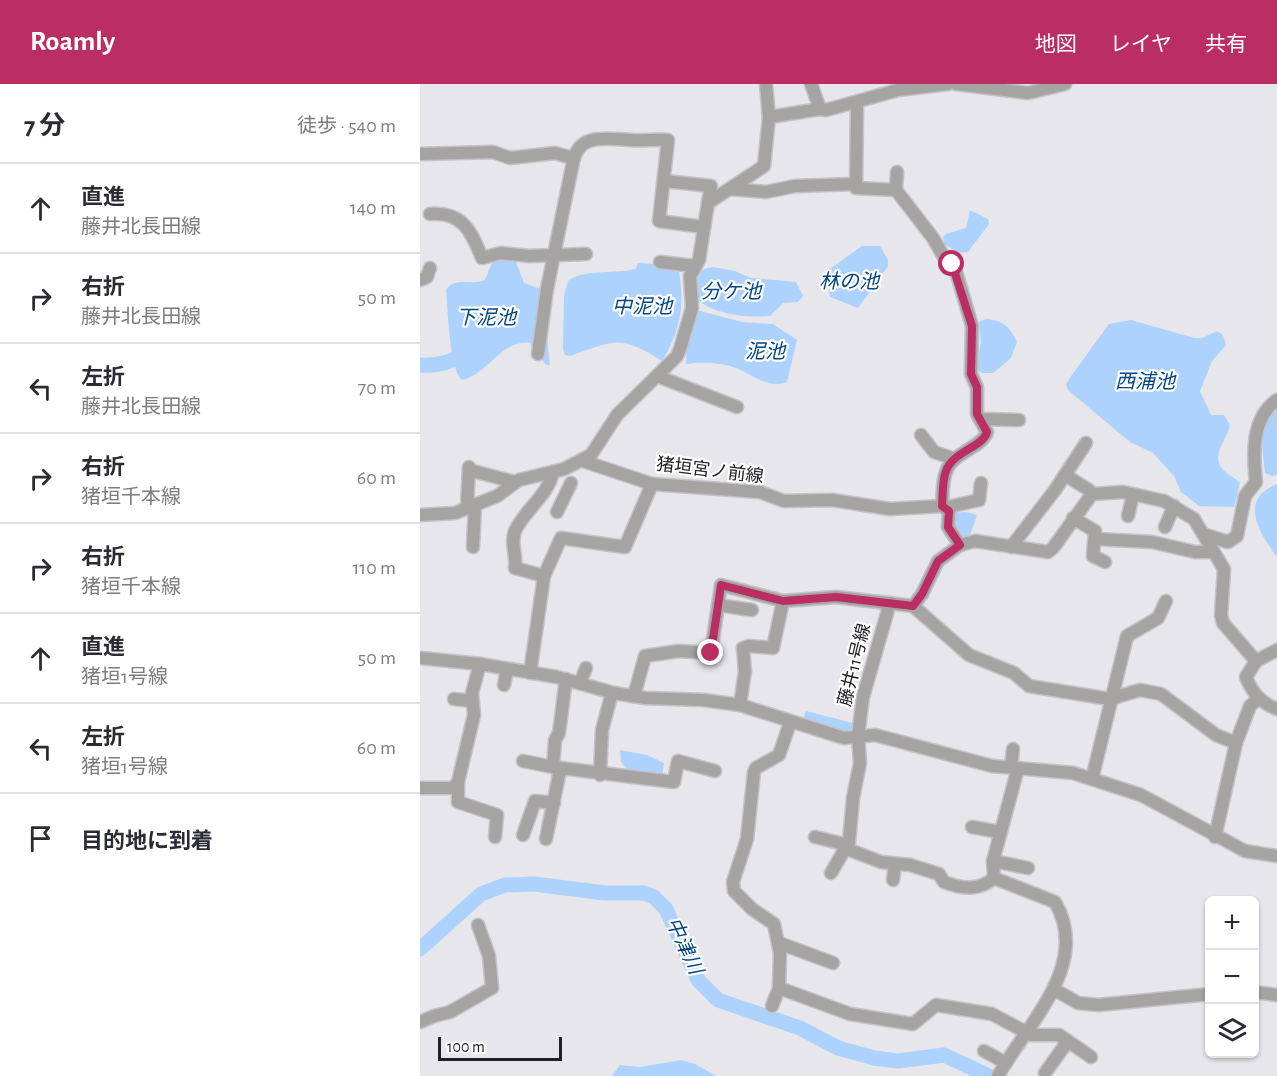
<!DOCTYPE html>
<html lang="ja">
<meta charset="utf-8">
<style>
body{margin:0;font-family:"Alegreya Sans","Noto Sans JP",sans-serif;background:#f2f2f3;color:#2b2b33}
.controls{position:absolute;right:18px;bottom:18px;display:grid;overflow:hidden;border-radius:9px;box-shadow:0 2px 4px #0004}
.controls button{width:54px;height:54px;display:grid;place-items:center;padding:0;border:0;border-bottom:2px solid #e1e1e2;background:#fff;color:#2b2b33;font:30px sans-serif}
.scale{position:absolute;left:18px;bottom:15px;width:124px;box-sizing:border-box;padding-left:6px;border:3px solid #212123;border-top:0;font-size:16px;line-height:21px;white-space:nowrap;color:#212123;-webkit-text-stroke:4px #fff;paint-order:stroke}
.stop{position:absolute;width:18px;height:18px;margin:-14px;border:4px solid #ba2e62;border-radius:50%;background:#fff}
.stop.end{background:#ba2e62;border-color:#fff;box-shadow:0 2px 6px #0008}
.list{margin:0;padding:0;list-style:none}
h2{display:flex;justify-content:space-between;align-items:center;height:78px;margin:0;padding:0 24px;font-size:26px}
h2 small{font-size:20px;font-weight:400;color:#7c7c81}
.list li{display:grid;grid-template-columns:39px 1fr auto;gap:18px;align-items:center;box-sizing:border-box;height:90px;padding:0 24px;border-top:2px solid #e1e1e2}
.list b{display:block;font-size:22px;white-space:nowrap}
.list p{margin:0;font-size:20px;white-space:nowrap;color:#7c7c81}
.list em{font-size:20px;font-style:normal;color:#7c7c81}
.icon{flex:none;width:33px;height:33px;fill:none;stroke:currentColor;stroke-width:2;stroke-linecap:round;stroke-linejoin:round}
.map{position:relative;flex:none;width:857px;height:992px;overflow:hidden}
header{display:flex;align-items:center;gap:36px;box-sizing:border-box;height:84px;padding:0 30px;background:#ba2e62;color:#fff}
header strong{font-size:28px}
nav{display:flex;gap:33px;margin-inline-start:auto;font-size:21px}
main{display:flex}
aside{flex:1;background:#fff}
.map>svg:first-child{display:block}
.water{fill:#add2fe}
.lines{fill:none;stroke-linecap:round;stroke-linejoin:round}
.river{stroke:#add2fe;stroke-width:15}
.minor-casing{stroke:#c3c3c7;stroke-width:15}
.minor{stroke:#a6a4a3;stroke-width:12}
.route{stroke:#ba2e62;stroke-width:8}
.labels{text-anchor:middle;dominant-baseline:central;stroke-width:4.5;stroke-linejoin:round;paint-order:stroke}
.street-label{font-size:18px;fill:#212123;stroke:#fff}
.water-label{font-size:20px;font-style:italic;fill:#004685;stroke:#fff}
</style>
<header>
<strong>Roamly</strong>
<nav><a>地図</a><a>レイヤ</a><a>共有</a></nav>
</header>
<main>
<aside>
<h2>7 分<small>徒歩 · 540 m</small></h2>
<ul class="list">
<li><svg class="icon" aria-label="ahead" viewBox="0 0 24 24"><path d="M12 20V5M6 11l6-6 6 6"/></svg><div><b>直進</b><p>藤井北長田線</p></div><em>140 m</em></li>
<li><svg class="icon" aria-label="right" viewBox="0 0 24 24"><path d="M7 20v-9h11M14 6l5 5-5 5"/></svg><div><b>右折</b><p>藤井北長田線</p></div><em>50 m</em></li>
<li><svg class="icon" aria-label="left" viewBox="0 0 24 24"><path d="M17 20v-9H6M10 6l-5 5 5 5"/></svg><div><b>左折</b><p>藤井北長田線</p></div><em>70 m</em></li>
<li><svg class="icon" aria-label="right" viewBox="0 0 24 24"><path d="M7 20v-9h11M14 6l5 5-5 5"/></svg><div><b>右折</b><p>猪垣千本線</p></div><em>60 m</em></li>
<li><svg class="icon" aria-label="right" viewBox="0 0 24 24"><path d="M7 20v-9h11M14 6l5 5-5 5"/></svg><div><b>右折</b><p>猪垣千本線</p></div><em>110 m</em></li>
<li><svg class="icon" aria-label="ahead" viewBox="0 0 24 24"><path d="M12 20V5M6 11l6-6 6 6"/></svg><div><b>直進</b><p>猪垣1号線</p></div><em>50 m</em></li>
<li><svg class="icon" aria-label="left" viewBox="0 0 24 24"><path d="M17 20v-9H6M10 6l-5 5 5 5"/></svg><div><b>左折</b><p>猪垣1号線</p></div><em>60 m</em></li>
<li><svg class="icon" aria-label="arrive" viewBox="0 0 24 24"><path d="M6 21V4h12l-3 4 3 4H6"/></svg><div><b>目的地に到着</b></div></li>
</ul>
</aside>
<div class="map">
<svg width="857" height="992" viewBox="0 0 857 992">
<rect width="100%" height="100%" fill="#e6e6eb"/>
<g class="water">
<polygon points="550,126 568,135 569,140 548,168 539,169 524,160 523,153 526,150 546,144"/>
<polygon points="442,162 460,162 468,176 468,182 438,224 410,213 407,187"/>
<path d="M77,174L95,175L104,199L129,208L126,244L130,281H126L110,259C81,255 69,290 42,296C29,286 28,224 26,206C34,192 52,202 65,196L72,178Z"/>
<path d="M218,179L236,180L238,184L259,188C265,221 260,248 242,277C201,250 192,257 150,272L145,271L143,265L144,212L148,197C162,185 196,190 216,185Z"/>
<path d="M293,183L315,187L331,194L376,198L383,212L378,218L363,219L350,232C329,234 295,231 278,216L276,195L281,186Z"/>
<path d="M280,227L322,238L353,240L377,256L367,298C347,306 330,288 313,283C298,278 282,278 266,280L267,262L276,228Z"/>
<path d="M566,235C583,236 590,243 597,258L591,274L573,289H562L556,284L561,258L559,238Z"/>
<path d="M711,236L774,254H782L797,247L803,251L806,261L792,277L780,307L791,331H804L810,341C808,354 792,369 801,383C806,391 815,393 820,399L814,423L779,422L761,408L754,392L733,369L710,358L648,306L646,300L649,295L689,240Z"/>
<polygon points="857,321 857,391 852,392 845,389 841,351 843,340"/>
<path d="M857,400V473C840,450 817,415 857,400Z"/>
<polygon points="546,428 557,431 549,454 540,453 532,448 532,429"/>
<polygon points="386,627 436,640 433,648 422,649 382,638"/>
<polygon points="200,666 227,671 244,679 242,692 210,688 201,678"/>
<polygon points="261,976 275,980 296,992 192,992 200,981 220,983"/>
</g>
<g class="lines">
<g class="river">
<path d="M0,281C17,282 39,278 48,263"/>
<polyline points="0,865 61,810 85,801 114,800 185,809 224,809 234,813 246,825 278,896 298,916 380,944 418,964 454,974 478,977 524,971 569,992"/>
</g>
<g class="minor-casing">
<g id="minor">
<polyline points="391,0 400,25 406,26 478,6 528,0"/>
<polyline points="536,0 608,9 645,0"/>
<path d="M437,19L436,104L476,106L513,154L525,175L535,184L552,242L551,290L557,303V330L567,348C562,364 532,368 526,388C522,397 523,411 522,422L529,427L528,443L540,461"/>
<polyline points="349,33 400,25"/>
<polyline points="0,70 73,68 90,74 135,69 153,74"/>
<polyline points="245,97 291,102 288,119"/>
<polyline points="310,105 346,108 375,102 436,100"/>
<polyline points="476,106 477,88"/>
<path d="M10,130C43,128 51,147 62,174L81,169L109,172L166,170"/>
<polyline points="240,178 274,182"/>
<polyline points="0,196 7,193 10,184"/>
<path d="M118,270L127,205L153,78C159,48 187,55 211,56C223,57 236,55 248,56L239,137L284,143"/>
<polyline points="237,292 317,323"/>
<polyline points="561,335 599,336"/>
<polyline points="501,351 514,368 535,375"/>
<polyline points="163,377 232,400 340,408 364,417 412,416 470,425 522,422"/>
<polyline points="49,386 95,398"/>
<polyline points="645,391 669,406"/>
<polyline points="47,424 49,383"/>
<polyline points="529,427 532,422 559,416 561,399"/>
<polyline points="137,428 151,399"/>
<polyline points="0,431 35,429 77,412 99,396 144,385 171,371 197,331 257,272 260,265 272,224 270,192 279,176 288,119 344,82 349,33 346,0"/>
<polyline points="708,432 713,410"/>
<polyline points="653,434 675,447 673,472 685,478"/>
<polyline points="745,443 754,422"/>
<path d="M783,450L808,458L817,452L825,412L836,398C833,370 831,334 857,316"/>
<polyline points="676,455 732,458 775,468 793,468"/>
<polyline points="53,463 55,420"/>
<polyline points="591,463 635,406 666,359"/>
<path d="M124,492L95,484C97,469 90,460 95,447C105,425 128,412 133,388"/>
<polyline points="298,521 332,526"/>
<polyline points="493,522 549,571 594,589 609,602 690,615 720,606 741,610 796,651 816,659 830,622 839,614"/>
<polyline points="0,574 60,580 137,593 194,609 225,614 283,616 320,621 424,654 455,651 572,682 653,689 721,711 825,767 857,772"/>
<polyline points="836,577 857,566"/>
<polyline points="110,589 124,492 141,454 205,463 232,400"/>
<polyline points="146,595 139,649 135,656 133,683 254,698 258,677 295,687"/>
<polyline points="160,599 166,584"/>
<polyline points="84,601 87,585"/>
<polyline points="214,612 225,572 259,567 291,569 301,501 363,517"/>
<polyline points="34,615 52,617"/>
<path d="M320,621L325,587L323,564L329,562L353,564L363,517L416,513L493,522L502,510L518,477L540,461L555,457L628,468L633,464L672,410L703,408L744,417L774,435L804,485L801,531L803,539L836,577L826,593C832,609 841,619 857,625"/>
<polyline points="370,639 359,671 336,684 334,688 327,755 313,798 314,807 332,825 354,840 360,869 359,904 430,930 493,940 516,921 572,930 611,951 639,951 671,973"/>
<polyline points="103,677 133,683"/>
<polyline points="591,683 593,665"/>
<polyline points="180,691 182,646 192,609"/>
<polyline points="672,695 707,552 738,534 746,517"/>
<polyline points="38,698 38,718 77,731 75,753"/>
<polyline points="0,704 33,704 38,698 54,631 52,609 60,580"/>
<polyline points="552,743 580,748"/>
<polyline points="103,751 115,717 134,719"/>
<polyline points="395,753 428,761"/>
<polyline points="795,753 816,659"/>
<polyline points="126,755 140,686"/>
<path d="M427,765L461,778L490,781L519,790L524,798C542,805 559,807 574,794"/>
<polyline points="573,777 608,784"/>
<polyline points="411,789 429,758 433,714 440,679 438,652 443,613 470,519"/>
<polyline points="473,796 475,780"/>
<polyline points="359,859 413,879"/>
<polyline points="834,908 857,911"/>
<polyline points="633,909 637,907 658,919 678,921 790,910"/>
<polyline points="352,922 359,904"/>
<polyline points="0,938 14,932 30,928 72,904 69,872 58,841"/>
<polyline points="564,967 586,979"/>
<polyline points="625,989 648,957"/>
<path d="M578,992C606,941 672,881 635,818L574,794L573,777L598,684"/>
</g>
</g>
<use href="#minor" class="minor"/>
</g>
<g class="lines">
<path class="route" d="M291,569L301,501L363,517L416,513L493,522L502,510L518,477L540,461L528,443L529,427L522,422C523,411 522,397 526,387C532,368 563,363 567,348L557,330V303L551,290L552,242L532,180"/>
</g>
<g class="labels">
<g class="street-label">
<text transform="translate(290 387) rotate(7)">猪垣宮ノ前線</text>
<text transform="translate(435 581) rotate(-76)">藤井11号線</text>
</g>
<g class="water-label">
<text x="429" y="198">林の池</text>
<text x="311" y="208">分ケ池</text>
<text x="222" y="223">中泥池</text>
<text x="66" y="234">下泥池</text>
<text x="345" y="268">泥池</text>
<text x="725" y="298">西浦池</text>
<text transform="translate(264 862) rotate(65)">中津川</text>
</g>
</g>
</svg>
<div class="controls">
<button>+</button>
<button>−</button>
<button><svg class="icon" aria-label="layers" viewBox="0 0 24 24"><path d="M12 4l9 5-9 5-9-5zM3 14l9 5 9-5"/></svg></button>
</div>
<div class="scale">100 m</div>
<div class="stop" style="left:532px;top:180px"></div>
<div class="stop end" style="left:291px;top:569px"></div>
</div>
</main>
